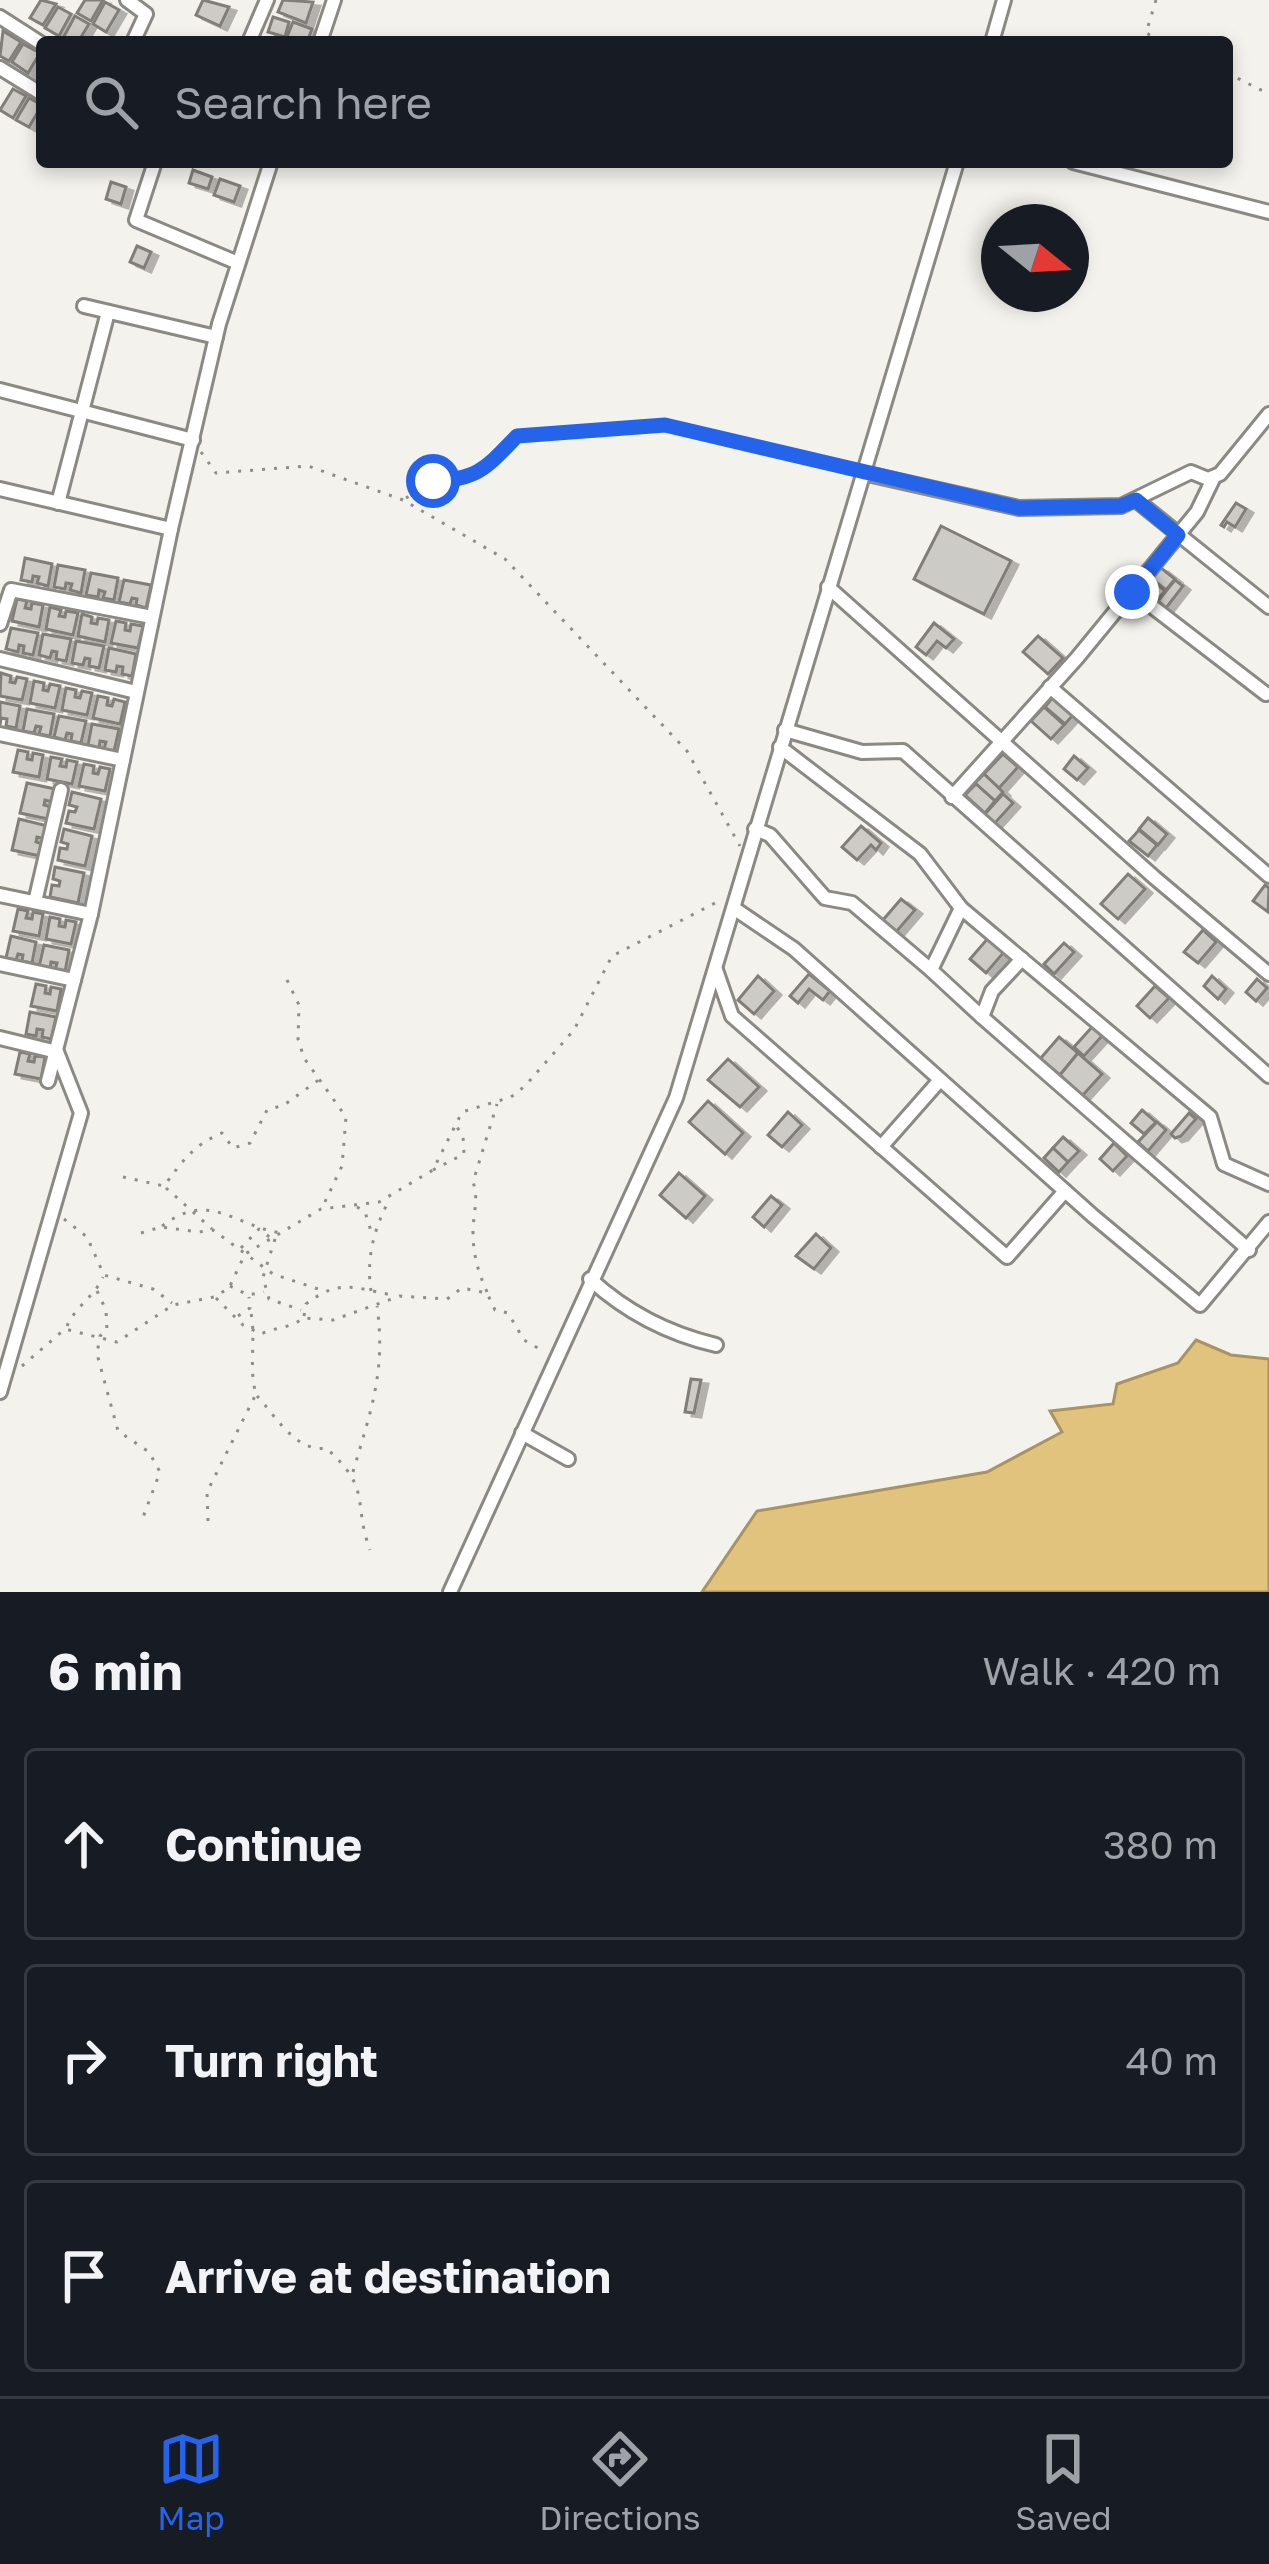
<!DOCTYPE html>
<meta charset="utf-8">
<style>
body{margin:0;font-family:"Golos Text",sans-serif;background:#242831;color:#f1f3f6}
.compass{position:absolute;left:981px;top:204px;width:108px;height:108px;border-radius:50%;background:#171b24;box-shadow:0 6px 18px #0003;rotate:108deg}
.stop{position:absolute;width:36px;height:36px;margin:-27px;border:9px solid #2563eb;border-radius:50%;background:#fff}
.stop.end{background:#2563eb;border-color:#fff;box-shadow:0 3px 12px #0008}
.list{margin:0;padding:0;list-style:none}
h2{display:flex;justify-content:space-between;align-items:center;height:156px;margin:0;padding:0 48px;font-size:51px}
h2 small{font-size:39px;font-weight:400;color:#9ea1a6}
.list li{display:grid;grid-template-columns:78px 1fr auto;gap:36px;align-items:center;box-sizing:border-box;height:192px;margin:0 24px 24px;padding:0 24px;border:3px solid #363941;border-radius:12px}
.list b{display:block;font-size:45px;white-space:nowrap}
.list em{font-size:39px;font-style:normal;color:#9ea1a6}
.icon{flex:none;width:66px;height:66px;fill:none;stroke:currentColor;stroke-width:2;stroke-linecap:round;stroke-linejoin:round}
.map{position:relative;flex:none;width:1269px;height:1592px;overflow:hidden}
.search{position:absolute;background:#171b24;box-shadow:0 6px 18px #0003;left:36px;right:36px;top:36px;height:132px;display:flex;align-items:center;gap:30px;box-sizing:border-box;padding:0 42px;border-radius:12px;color:#9ea1a6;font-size:45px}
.sheet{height:804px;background:#171b24}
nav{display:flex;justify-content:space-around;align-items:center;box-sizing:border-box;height:168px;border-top:3px solid #363941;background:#171b24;font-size:33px;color:#9ea1a6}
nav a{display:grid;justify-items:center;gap:6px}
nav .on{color:#2563eb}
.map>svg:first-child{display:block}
.water{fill:#e2c37d;stroke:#a99362;stroke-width:3}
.building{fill:#cdcbc5;stroke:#817e79;stroke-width:3;filter:url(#shadow)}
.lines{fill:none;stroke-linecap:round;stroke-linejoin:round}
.minor-casing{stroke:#8b8983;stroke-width:18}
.path{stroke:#8e8d89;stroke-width:3;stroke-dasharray:3 9;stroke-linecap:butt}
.minor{stroke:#fff;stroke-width:12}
.route{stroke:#2563eb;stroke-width:15}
</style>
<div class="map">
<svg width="1269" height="1592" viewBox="0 0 1269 1592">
<defs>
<filter id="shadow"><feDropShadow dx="7" dy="4" stdDeviation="0" flood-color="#0004"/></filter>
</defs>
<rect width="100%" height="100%" fill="#f4f2ec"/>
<polygon class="water" points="1196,1340 1231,1355 1269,1359 1269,1592 702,1592 757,1511 987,1472 1062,1432 1050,1411 1113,1404 1117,1384 1178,1363"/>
<g class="building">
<polygon points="41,0 56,4 43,25 30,18"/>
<polygon points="85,0 103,0 91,21 77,13"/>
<polygon points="203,0 229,7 220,26 196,15"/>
<polygon points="283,0 313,2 306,23 278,12"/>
<polygon points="105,2 119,10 106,32 93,24"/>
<polygon points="58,7 71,14 59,36 45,28"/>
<polygon points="75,16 89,24 78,42 69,42 63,38"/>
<polygon points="273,17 289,22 285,37 268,32"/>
<polygon points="293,22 312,29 307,42 287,37"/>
<polygon points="3,31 21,42 9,61 0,56"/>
<polygon points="23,44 40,53 28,73 12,62"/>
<polygon points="13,89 26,96 13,118 0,110"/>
<polygon points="29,98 42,105 29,127 16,120"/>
<polygon points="193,170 212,177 208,189 189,183"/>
<polygon points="220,179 240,186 234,202 214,195"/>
<polygon points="111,182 126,187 121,204 106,199"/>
<polygon points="137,246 151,252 144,268 130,262"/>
<polygon points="1236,503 1246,509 1235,527 1227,522 1224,527 1221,525"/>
<polygon points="941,526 1011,561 984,614 914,579"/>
<polygon points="25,558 52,564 48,586 37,583 39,577 33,576 32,582 21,580"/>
<polygon points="58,565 85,570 81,593 70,590 72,584 66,583 65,589 54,587"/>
<polygon points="1161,568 1175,579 1166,590 1152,579"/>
<polygon points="91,573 118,578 114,600 103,598 105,592 99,590 98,597 86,595"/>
<polygon points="1151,579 1165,591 1156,601 1142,590"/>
<polygon points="124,580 151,585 146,608 136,605 137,599 132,598 130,604 119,602"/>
<polygon points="1175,580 1183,586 1166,608 1158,601"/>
<polygon points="17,599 27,601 25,608 31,609 32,603 43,605 39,627 12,621"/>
<polygon points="50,607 61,610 59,616 65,617 66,611 78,613 73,635 46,629"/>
<polygon points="82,614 92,617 91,623 97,624 98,618 109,620 105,642 78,636"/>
<polygon points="116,621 126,623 125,630 130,631 131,624 143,626 138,648 111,643"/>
<polygon points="934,623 954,639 946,648 937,641 926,655 916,647"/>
<polygon points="11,628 38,633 33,655 23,653 24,646 19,645 18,652 6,649"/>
<polygon points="43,634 71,639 66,661 56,659 57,652 52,651 50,658 39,655"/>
<polygon points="1038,636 1063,658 1048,674 1023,652"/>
<polygon points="76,641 104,646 99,668 89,666 90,659 85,658 83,665 72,663"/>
<polygon points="109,648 136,654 132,676 122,674 123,667 117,666 116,672 105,670"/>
<polygon points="1,673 11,676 10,682 15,683 17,677 27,679 22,700 0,696"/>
<polygon points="34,681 44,683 43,690 48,691 50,684 60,686 55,708 30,703"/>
<polygon points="66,688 76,690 75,697 80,698 82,691 92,693 87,715 62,710"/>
<polygon points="98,696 108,698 107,705 112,706 114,699 125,702 120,724 93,718"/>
<polygon points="1053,697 1073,715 1065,724 1045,707"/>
<polygon points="0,702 20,706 16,728 6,726 7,719 1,718 0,725"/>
<polygon points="1044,707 1064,725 1051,739 1031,721"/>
<polygon points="27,709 54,714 50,736 39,734 41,727 36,726 34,733 23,731"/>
<polygon points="59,716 86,721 81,743 71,741 72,734 67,733 65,740 54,737"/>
<polygon points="92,724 119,729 114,751 104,749 106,742 100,741 99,748 88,745"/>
<polygon points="18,750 28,752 27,759 32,760 33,753 43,755 39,777 13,772"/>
<polygon points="1003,754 1018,767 999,788 984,774"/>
<polygon points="1074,756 1088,768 1077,780 1064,769"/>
<polygon points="51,757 62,759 60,766 66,767 67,760 77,762 72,784 47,779"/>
<polygon points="84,764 94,766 93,773 98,774 100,767 110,769 105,791 79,786"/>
<polygon points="984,774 1003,792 995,801 975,783"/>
<polygon points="27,783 55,789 53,802 45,800 44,805 51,807 48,819 20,813"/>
<polygon points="976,784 995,801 985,813 965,795"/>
<polygon points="72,792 101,799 94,829 66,823 69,811 75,812 77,807 69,805"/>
<polygon points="1003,794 1013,803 995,823 985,814"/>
<polygon points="1148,818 1167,834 1158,845 1139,829"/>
<polygon points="19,819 48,826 45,839 37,837 36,842 43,844 40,856 12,850"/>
<polygon points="861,826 881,843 876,850 871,845 857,860 842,847"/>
<polygon points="64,829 92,836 85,866 58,860 60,848 67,849 68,844 61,842"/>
<polygon points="1139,830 1157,845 1148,856 1129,841"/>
<polygon points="55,867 84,873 78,903 50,897 52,885 59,886 60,881 53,879"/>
<polygon points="1128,874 1145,889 1118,919 1101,904"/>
<polygon points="1265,885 1269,888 1268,912 1253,901"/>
<polygon points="901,899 915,910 896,932 883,920"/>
<polygon points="18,909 28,911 26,918 32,919 33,912 43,914 39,936 13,931"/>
<polygon points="50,917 60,919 59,926 65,927 66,920 76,922 71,944 46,939"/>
<polygon points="1203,930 1216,942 1198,963 1184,952"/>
<polygon points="11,936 36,942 32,963 22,961 23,955 18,954 16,960 6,958"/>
<polygon points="989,937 1005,951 986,973 970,959"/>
<polygon points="1064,943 1074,952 1054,974 1044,964"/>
<polygon points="44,945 69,950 65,972 55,970 57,963 51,962 50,969 39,967"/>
<polygon points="809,974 830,991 823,1000 809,989 798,1003 790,996"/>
<polygon points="758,976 774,991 754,1014 738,1000"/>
<polygon points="1212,976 1226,989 1218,999 1204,986"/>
<polygon points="1257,979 1267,988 1256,1001 1246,992"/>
<polygon points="36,984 46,986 45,993 50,994 51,987 61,989 57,1011 31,1006"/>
<polygon points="1155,986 1169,998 1150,1018 1137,1006"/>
<polygon points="30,1012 56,1017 51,1039 42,1037 43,1030 37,1029 36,1036 26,1034"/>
<polygon points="1092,1027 1102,1036 1084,1056 1074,1047"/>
<polygon points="1059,1037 1078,1053 1060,1075 1040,1059"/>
<polygon points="20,1052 30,1054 28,1061 34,1062 35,1056 45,1057 41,1079 15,1074"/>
<polygon points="1078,1053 1102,1074 1082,1096 1060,1075"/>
<polygon points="728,1059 759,1087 740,1107 708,1080"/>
<polygon points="708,1101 743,1133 725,1154 689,1122"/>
<polygon points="1142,1110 1156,1122 1144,1134 1131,1123"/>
<polygon points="788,1112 802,1125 782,1147 768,1135"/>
<polygon points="1189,1113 1196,1119 1181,1136 1175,1138 1171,1134"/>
<polygon points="1157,1122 1166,1130 1148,1151 1138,1142"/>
<polygon points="1063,1137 1079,1151 1068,1162 1053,1148"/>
<polygon points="1114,1143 1127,1156 1113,1171 1100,1159"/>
<polygon points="1053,1148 1068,1162 1059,1172 1044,1158"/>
<polygon points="679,1173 705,1196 686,1218 660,1195"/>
<polygon points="771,1196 782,1205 764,1227 753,1217"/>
<polygon points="816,1234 831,1248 814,1269 796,1256"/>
<polygon points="691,1379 701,1380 694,1413 685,1412"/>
</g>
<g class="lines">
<g class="minor-casing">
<g id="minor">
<polyline points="127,0 146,14 133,42"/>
<polyline points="0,17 42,44"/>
<polyline points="249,42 267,0"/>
<polyline points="320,42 334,0"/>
<polyline points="992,42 1004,0"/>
<polyline points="0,68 42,94"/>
<polyline points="155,162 136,220 238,263"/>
<polyline points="1073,162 1269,212"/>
<polyline points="84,306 216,337"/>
<polyline points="0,390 193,440"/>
<polyline points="863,473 1019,508 1121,506 1191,472 1208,479 1220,474 1269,414"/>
<polyline points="0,489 171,529"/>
<polyline points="1136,500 1269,607"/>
<polyline points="58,503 108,312"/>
<polyline points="828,587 1155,878 1269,974"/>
<polyline points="1132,591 1266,694"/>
<polyline points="0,624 11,590 152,617"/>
<polyline points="0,659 136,692"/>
<polyline points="1050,687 1269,876"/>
<polyline points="785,730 862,752 903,751 1269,1076"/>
<polyline points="0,734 123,760"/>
<polyline points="780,747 920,854 961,908 1210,1117 1224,1164 1269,1184"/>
<polyline points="952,797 1077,658 1197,512 1214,477"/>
<polyline points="755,829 770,835 825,898 852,903 931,970"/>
<polyline points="0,895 91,914"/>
<polyline points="35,902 61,790"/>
<polyline points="961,908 931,970 982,1017"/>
<polyline points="735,909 794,949 1093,1216 1200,1305 1269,1222"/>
<polyline points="1022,959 992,991 982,1017 1249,1250"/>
<polyline points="0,964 74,980"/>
<polyline points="716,970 732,1016 1007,1257 1065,1191"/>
<polyline points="0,1038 57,1052 81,1113 0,1392"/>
<polyline points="48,1081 91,914 171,529 219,324 271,162"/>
<polyline points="881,1147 940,1080"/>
<path d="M590,1279C626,1312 669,1334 716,1345"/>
<polyline points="522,1433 568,1459"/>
<polyline points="450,1592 676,1098 957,162"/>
</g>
</g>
<g class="path">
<polyline points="1156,0 1146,33 1164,42"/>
<polyline points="1227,73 1269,94"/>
<polyline points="201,452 216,473 308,466 403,500 505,559 687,751 740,846"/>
<polyline points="406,498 433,481 464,480 495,459 517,436 665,425 850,470"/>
<polyline points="287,980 299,1005 298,1039 304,1058 346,1117 342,1166 322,1208"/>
<polyline points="433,1170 464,1154 463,1136 454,1123"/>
<path d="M123,1177L164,1186C182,1162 193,1145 222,1133L233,1148L250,1143L267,1110L284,1105L320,1079"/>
<polyline points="166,1188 212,1229"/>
<polyline points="357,1207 365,1212 372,1234"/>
<polyline points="64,1219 87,1237 104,1275 153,1289 172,1303"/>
<path d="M162,1226C210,1190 232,1225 281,1233"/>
<polyline points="141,1233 161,1227 199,1232 213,1230 273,1274 324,1291"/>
<polyline points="275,1239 263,1277 269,1299 301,1310"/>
<polyline points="241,1248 259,1229 272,1239"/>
<polyline points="230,1286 248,1295 264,1292"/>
<polyline points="97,1291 106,1310 107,1330 100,1336 97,1354 118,1431 149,1452 160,1472 142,1520"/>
<path d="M371,1291C366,1259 374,1227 390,1199"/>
<path d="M487,1292C478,1272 473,1254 473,1232C473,1215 479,1198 473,1182L497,1104"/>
<path d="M216,1298L243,1325L261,1334C275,1327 292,1328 303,1318L333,1320L400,1296L447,1299L462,1288L487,1293L495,1310L508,1313L524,1340L543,1351"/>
<polyline points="238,1316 250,1308 249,1297"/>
<path d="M304,1316L306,1304C340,1278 354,1288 392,1295"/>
<path d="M67,1326C76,1306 94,1297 103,1277"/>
<polyline points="22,1366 65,1329 117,1342 173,1305 214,1297 229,1288 245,1254 304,1219 321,1209 379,1202 433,1170 462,1112 511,1097 525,1086 574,1030 612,956 723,899"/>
<path d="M257,1396C275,1415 296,1453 326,1448C373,1490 352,1501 370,1550"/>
<path d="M353,1472C371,1410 386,1371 377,1306"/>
<path d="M208,1521L207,1492L256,1394C248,1368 257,1336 250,1308"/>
</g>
<use href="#minor" class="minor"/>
</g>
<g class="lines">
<path class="route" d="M433,481C478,480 487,467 517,436L665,425L1019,508L1121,506L1136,500L1178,535L1132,592"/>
</g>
</svg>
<svg class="compass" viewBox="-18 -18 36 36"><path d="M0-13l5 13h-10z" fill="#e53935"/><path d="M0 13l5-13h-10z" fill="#9ea1a6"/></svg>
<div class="stop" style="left:433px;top:481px"></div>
<div class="stop end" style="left:1132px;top:592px"></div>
<div class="search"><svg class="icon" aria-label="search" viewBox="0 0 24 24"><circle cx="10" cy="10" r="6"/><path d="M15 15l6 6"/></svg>Search here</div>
</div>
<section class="sheet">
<h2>6 min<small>Walk · 420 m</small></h2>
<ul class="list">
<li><svg class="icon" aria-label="ahead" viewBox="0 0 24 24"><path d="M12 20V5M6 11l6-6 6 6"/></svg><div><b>Continue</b></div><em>380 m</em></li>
<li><svg class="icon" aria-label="right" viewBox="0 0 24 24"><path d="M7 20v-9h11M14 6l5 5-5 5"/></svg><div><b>Turn right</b></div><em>40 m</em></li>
<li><svg class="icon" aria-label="arrive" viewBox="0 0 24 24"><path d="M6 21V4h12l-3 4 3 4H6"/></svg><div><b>Arrive at destination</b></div></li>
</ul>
</section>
<nav>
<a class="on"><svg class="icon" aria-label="map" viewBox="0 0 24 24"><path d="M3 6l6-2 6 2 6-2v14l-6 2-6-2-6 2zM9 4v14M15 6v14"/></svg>Map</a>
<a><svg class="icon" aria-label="directions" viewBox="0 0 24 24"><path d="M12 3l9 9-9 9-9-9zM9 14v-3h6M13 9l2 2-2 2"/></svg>Directions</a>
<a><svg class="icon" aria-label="saved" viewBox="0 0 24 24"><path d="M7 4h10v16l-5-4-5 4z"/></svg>Saved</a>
</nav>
